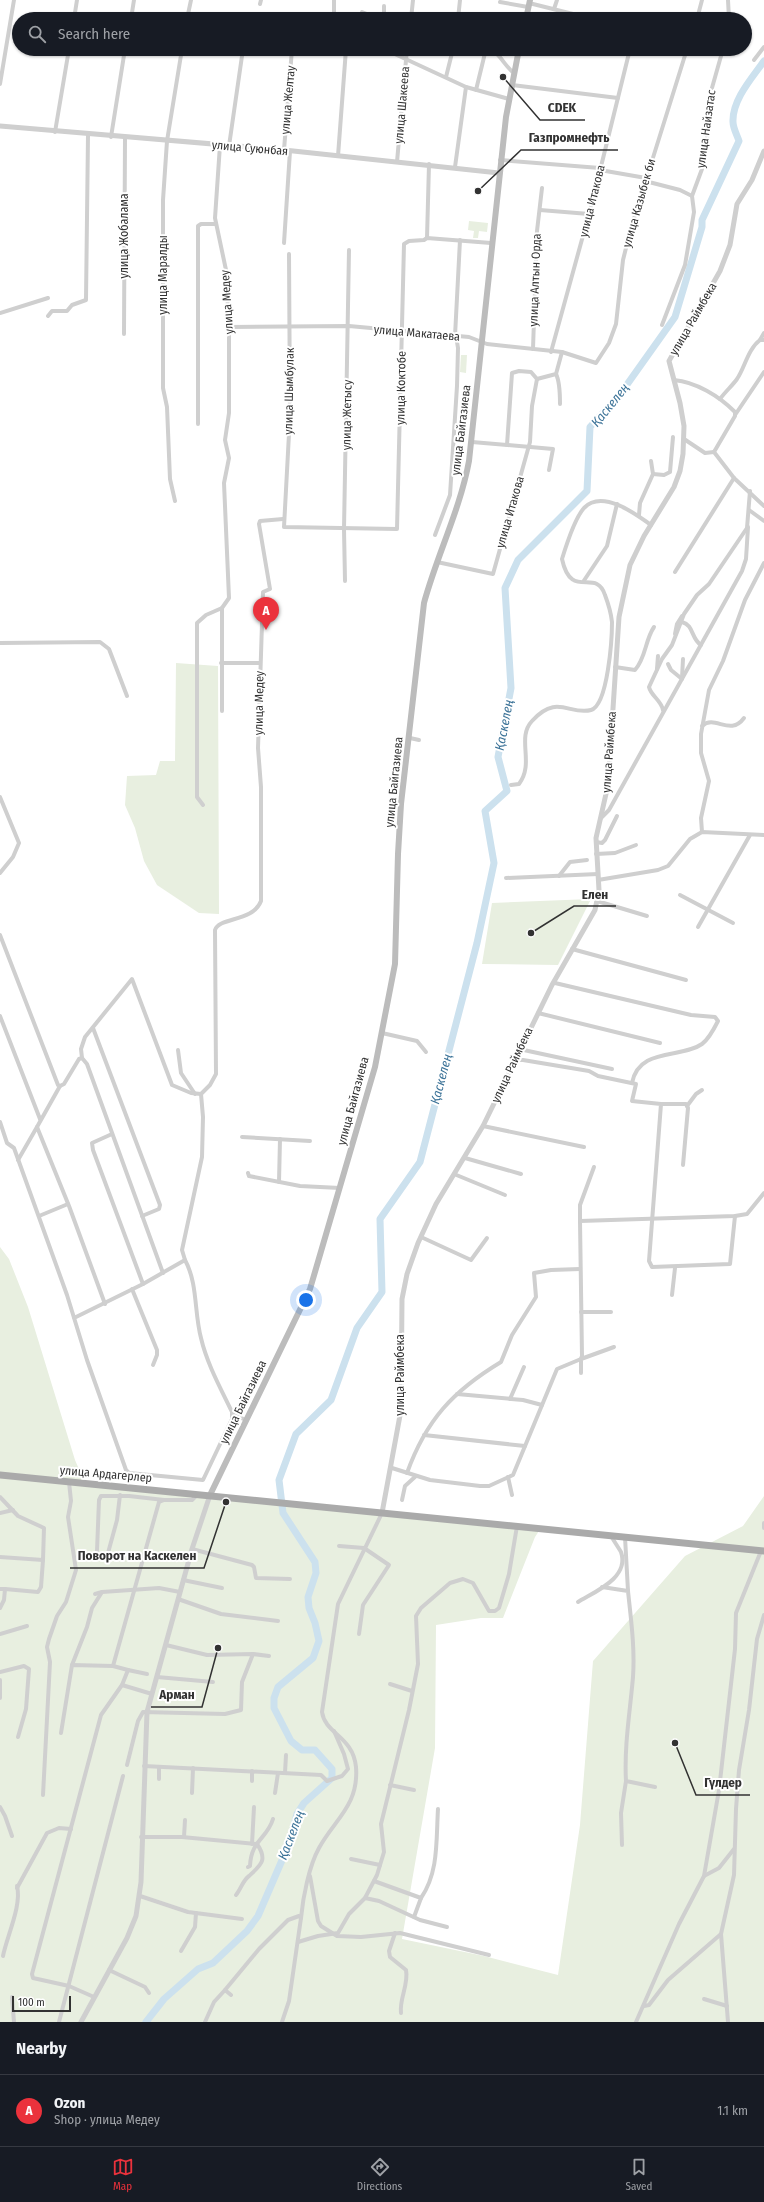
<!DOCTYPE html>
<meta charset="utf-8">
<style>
body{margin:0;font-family:"Fira Sans Condensed",sans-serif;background:#20242c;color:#f1f3f6}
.scale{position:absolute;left:12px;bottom:10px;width:59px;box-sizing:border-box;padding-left:4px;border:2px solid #323232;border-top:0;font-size:11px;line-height:14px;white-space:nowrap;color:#323232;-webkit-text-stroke:3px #fff;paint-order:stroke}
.you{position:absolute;left:306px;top:1300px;width:14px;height:14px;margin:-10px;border:3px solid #fff;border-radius:50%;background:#1a73e8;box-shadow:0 0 0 6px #1a73e833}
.badge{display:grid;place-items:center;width:26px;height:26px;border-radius:50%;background:#eb323c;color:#fff;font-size:13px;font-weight:700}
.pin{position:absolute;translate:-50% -33px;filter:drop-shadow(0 1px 2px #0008)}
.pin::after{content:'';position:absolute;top:21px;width:14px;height:12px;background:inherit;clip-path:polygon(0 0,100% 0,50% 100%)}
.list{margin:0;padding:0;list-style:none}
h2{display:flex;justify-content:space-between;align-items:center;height:52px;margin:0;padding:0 16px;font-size:17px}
h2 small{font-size:13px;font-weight:400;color:#9ea1a6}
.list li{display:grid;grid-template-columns:26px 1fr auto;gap:12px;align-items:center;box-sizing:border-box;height:72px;padding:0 16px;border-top:1px solid #363941}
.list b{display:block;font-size:15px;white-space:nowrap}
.list p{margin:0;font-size:13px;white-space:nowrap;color:#9ea1a6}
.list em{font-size:13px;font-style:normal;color:#9ea1a6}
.icon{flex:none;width:22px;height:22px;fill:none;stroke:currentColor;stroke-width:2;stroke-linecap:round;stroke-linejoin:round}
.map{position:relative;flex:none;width:764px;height:2022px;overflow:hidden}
.search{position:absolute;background:#171b24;box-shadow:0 1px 3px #0004;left:12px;right:12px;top:12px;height:44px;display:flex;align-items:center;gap:10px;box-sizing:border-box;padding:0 14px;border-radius:22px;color:#9ea1a6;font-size:15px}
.sheet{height:124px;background:#171b24}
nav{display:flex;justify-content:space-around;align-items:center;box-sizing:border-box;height:56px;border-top:1px solid #363941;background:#171b24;font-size:11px;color:#9ea1a6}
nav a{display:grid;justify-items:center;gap:2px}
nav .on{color:#eb323c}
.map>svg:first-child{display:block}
.green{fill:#e8efe0}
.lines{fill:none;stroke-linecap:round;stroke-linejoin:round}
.river{stroke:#cce1ee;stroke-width:7}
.minor{stroke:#cfcfcf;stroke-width:4}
.tertiary{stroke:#cfcfcf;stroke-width:5}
.secondary{stroke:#bcbcbc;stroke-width:6}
.primary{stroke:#aaa;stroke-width:7}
.labels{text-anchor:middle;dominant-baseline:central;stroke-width:4;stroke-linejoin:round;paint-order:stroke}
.street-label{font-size:12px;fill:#323232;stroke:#fff}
.water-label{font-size:13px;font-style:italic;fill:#3c7398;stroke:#fff}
.leader{fill:none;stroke:#323232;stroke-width:1.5}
.callout-dot{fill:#323232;stroke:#fff;stroke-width:1.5}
.callout-label{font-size:13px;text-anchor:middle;font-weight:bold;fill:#323232;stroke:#fff;stroke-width:4;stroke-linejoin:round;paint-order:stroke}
</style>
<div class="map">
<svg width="764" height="2022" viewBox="0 0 764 2022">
<rect width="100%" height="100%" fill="#fff"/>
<g class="green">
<polygon points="469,221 488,223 487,232 479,231 478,238 473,238 474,231 468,230"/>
<polygon points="461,355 467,355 466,373 460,372"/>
<polygon points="176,663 218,666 219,914 199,913 157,885 144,861 135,828 125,805 127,776 156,775 160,761 175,761"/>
<polygon points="591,899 558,965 482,964 492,903"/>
<polygon points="0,1247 9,1259 28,1307 75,1460 85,1483 541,1528 535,1537 503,1618 481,1618 436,1625 435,1748 402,1939 484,1956 558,1975 580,1825 593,1661 685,1556 743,1526 764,1496 764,2022 0,2022"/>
</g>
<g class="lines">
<path class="river" d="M146,2022L164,1999L198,1969L213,1963L247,1931L258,1916L289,1844L297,1814L304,1803L332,1778V1769L315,1750H302L291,1741L274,1708V1698L278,1687L313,1658L319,1641L315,1623L309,1608L308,1597L316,1573L315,1562L283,1513L279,1480L296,1434L331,1400L357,1328L382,1292L380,1219L420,1162L477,943L494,863L485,811L507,791L498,757L511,688L505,588L518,560L587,491L590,427L621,393L675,317L702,227V220L739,141C737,135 733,128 733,122C732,100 752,78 764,61"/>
<g class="minor">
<polyline points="728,0 729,19"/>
<polyline points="500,2 528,7"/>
<polyline points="529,3 593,19"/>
<polyline points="260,4 261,0"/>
<polyline points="554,9 557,0"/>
<polyline points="362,12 379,19"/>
<polyline points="74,19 77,0"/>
<polyline points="131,19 134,0"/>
<polyline points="187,19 191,0"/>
<polyline points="334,19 334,0"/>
<polyline points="384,19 384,6"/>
<polyline points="411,19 413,0"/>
<polyline points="458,19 460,0"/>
<polyline points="697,19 702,0"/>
<polyline points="384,49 466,87 509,99"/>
<path d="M488,49C500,52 504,66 514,73"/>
<polyline points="754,60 764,47"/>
<polyline points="446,77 453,49"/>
<polyline points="0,84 14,0"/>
<polyline points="512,85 618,98"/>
<polyline points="476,90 486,49"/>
<polyline points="55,132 69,49"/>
<polyline points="111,137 125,49"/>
<polyline points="220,145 215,218 226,270 229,327 229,413 225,440 229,458 224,483 229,598 222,608 222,711"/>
<polyline points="229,146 243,49"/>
<polyline points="284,150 292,49"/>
<polyline points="338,156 346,49"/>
<polyline points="500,160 600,168"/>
<polyline points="397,162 407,49"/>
<polyline points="455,167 466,87"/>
<polyline points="600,170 646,178"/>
<polyline points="645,181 680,190 692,196"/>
<polyline points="540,210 589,214"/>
<polyline points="427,238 429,164"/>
<polyline points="284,243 290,151"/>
<polyline points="289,254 290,415 284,527 397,529 404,244 409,241 424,240 427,238 491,243"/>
<polyline points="0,313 48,298"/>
<polyline points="48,316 52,311 67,311 72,305 86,300 88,135"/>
<polyline points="662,325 685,265 694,212 692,196 702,169 707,142 708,102 723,49"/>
<polyline points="229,327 349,326 469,337 487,344 562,352 596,363 609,343 616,324 623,260 631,228 687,49"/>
<polyline points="124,334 125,138"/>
<polyline points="455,336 460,240"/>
<polyline points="760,340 764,333"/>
<polyline points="533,349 537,231 542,188"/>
<polyline points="551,352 592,203 630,49"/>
<path d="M556,374C559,380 560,396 560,404"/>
<polyline points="537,379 556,374 562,352"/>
<path d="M674,380C696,382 719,396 735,412V416L714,452L734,478L764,506"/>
<path d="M720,399C725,392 732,386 737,379C745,367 748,349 760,340H764"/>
<polyline points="735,415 764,372"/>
<polyline points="198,424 198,226 201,224 216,224"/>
<polyline points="684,439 705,453 714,452"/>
<polyline points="472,442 553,449 549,470"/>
<polyline points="507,445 512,373 519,371 531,372 537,379"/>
<polyline points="653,474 664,475 670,472 673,437"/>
<polyline points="175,501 170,479 167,407 163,388 163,200 167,141 182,49"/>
<polyline points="749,510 764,521"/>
<polyline points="639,515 640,503 653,474 651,461"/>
<polyline points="435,535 450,495 457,386 458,348 456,336"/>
<polyline points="437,562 493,574 530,442 532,406 537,379"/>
<polyline points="675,572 734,478"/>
<polyline points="345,581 344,529 349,250"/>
<polyline points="583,582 607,546 617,504"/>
<path d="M682,622C694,625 691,639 701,645"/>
<polyline points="675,634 677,624 682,616"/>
<polyline points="0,643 100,642 109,649 127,696"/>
<polyline points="221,663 259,663"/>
<polyline points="668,664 671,670 682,679"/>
<path d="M615,667L635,670C646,658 645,640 654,627"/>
<polyline points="657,669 658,656"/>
<polyline points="682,678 683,659"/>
<path d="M663,710C661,700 651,696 649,687L662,659L672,645L684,614L697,595L709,584L747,528L750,491"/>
<path d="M702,726C715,714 730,737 744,718"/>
<polyline points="410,738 419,740"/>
<path d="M511,785L519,784C535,763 516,738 532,721C557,693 570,716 591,710C608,705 612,638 612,622C611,613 608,603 605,595C596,567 571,601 562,559C566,546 575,518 584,508C602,489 636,514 651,525"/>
<polyline points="0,797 19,843 13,857 0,873"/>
<polyline points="203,805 197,797 197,623 206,615 222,608"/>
<polyline points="601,818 609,810 742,571 746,559 748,527"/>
<polyline points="702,832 701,818 709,781 701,753 701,734 709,690 723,661 745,600 764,563"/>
<polyline points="596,842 602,843 605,840 617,816"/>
<polyline points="596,854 615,853 636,845"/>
<polyline points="559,876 570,862 587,860"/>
<polyline points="506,878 598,874"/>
<polyline points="598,880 658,870 668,866 690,839 702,832 764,835"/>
<polyline points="680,895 733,923"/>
<polyline points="597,901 647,916"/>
<polyline points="698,927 750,835"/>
<polyline points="0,935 58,1085 60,1086 64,1084 79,1059 82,1058 87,1064 163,1273"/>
<polyline points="572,949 686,980"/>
<path d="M555,983L691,1015L715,1017L718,1021C714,1029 709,1039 702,1044C681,1059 639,1047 632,1083"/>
<polyline points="538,1013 660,1043"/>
<polyline points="0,1016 40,1119"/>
<polyline points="93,1028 160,1205 159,1209 142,1216"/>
<polyline points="382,1033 417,1041 426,1052"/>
<polyline points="519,1049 612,1069"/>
<polyline points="178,1050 181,1073 195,1094"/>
<polyline points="82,1058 81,1049 85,1037 132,979 172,1085 191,1093 201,1094"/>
<polyline points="514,1060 523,1060 589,1071 598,1076 636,1084 632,1101 661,1104 649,1261 652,1267 730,1264 735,1216"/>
<polyline points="661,1104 686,1104 688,1108 683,1165"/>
<polyline points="687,1106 696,1094 702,1090"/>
<path d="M0,1122L7,1143L14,1148L67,1295L87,1360L126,1470L129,1473L203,1480L232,1419V1412C221,1389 207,1364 201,1338C194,1312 198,1284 185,1260L143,1284L74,1318"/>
<polyline points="483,1126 584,1147"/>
<polyline points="37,1127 60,1086"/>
<polyline points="112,1134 92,1143 93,1150 143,1284"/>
<polyline points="242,1137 310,1141"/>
<polyline points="465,1158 521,1174"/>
<polyline points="18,1160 37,1127 69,1206 105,1304"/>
<polyline points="248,1173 249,1176 300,1186 340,1188"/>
<polyline points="454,1174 505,1195"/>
<polyline points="279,1182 280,1139"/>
<polyline points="39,1216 68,1204"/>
<polyline points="580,1221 580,1205 594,1167"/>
<polyline points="421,1237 471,1260 487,1238"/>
<path d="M185,1260L182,1250L202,1157L203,1117L201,1094L210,1085L216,1074L215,930C219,917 253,922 261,901V787L258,748L263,592L270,589L259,524L260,521L283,519"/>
<polyline points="132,1289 157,1350 157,1355 153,1365"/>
<polyline points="672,1295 675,1268"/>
<polyline points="581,1312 611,1312"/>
<polyline points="581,1373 581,1359 614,1347"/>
<polyline points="457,1394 523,1400 542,1405"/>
<polyline points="510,1399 524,1367"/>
<polyline points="232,1414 246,1420"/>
<polyline points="424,1435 525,1446"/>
<polyline points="392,1468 430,1480 480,1486 489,1486 513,1475 557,1369 581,1359 582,1356 580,1221 735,1216 747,1214 764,1193"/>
<path d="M407,1473C426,1420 453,1391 501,1362L512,1335L536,1297L534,1273L551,1270L580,1269"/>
<polyline points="508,1477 512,1495"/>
<polyline points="0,1497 18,1516 44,1528 43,1560 0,1557"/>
<polyline points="402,1500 405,1486 416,1476"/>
<polyline points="0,1513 13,1510"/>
<polyline points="764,1523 764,1528"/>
<polyline points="625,1537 628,1591"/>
<polyline points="339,1546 364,1548 389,1565 363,1605 359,1634"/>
<polyline points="192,1549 252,1565 254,1567 256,1578 290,1579"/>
<polyline points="97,1551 99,1500 101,1496 129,1496 164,1500"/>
<polyline points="108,1553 117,1520 120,1495"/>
<polyline points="183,1580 222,1588"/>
<path d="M602,1587L628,1591C631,1620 635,1648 633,1677C630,1712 624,1746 626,1781L655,1787"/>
<polyline points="0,1589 5,1589 4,1600 0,1608"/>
<polyline points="5,1589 38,1592 41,1587 43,1560"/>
<polyline points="95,1594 102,1592"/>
<polyline points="178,1599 221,1614 278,1621"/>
<path d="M578,1602C594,1592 630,1578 621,1552C618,1547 614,1541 611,1536"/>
<polyline points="0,1634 27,1626"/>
<polyline points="253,1654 269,1656"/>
<polyline points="72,1665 87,1627 92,1608 102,1592 159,1588 180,1592"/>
<polyline points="113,1666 128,1670 122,1685"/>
<polyline points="128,1670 147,1674"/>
<polyline points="0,1672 24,1666 29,1669 26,1709 18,1737"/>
<polyline points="157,1677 213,1682"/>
<polyline points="0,1680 0,1698"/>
<polyline points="390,1684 412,1691"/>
<polyline points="61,1733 72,1665 113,1666 159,1502 164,1500 192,1500 198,1494"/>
<polyline points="127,1765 138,1721 143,1712 225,1714 241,1710 242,1682 253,1654 207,1655 166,1645"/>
<polyline points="144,1766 321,1775 327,1781 342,1776 348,1769 344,1754 334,1731"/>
<polyline points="159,1767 159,1779"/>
<polyline points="285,1773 286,1755"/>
<polyline points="252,1781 252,1771"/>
<polyline points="390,1785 414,1790"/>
<polyline points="192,1793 193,1768"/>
<polyline points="275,1793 278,1773"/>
<polyline points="43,1795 50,1662 47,1647 49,1639 57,1616 66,1602 76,1570 68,1517 71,1501 69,1482"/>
<polyline points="0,1807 5,1816 12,1836"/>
<path d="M141,1837H182L257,1844C268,1860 261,1865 249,1876C243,1880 241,1889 236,1895"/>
<polyline points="184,1837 185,1820"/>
<polyline points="252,1844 254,1807"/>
<polyline points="622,1845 621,1813 626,1781"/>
<polyline points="351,1859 380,1865"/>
<path d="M248,1867L250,1866C251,1840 267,1839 273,1819"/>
<polyline points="310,1876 318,1921 321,1926 337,1936 361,1937 400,1933 489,1955"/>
<polyline points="704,1876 719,1868 734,1849"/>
<polyline points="374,1881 421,1898 414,1917"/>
<polyline points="17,1888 47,1833 59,1828 71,1829"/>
<polyline points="140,1896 188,1912 242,1919"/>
<polyline points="365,1898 379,1901 420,1920 447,1927"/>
<path d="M421,1898C439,1872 436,1840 438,1809"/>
<path d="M301,1918C303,1897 309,1866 319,1848C335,1819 359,1805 356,1767C353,1736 325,1734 322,1712L338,1604L382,1513"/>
<path d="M395,1933L389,1951L390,1957L406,1970C409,1984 399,1999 401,2013"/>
<polyline points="298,1942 318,1936 338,1933 349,1914 365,1898 377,1875 384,1852 381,1824 383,1816 409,1710 418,1664 416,1616 421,1608 450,1583 463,1579 473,1583 489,1611 495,1611 499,1608 509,1574 517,1526"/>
<polyline points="181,1951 195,1927 196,1913"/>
<path d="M3,1956C7,1936 22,1905 17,1886"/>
<polyline points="109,1970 145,1987 149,1993"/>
<polyline points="231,1995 225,1990 259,1949 288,1920 299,1916 301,1918 289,2001 282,2022"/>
<polyline points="12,1997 14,2022"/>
<polyline points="94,1997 69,1986 33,1978 32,1974 101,1715 122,1685 152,1694"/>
<polyline points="704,1999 727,2006"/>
<polyline points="644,2006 649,2005 668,1980 721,1934"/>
<polyline points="59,2022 123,1776"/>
<polyline points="205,2022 214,2002 225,1990"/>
<polyline points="636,2022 679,1924 704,1876 719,1790 735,1649 736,1613 761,1551"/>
<polyline points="728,2022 721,1934 734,1875 736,1809 739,1770 749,1710 757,1639 764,1615"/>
</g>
<g class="tertiary">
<polyline points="0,126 284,150 499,173"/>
<polyline points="382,1513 401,1410 402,1299 407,1274 418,1243 436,1204 483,1126 552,985 595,910 599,890 596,838 608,785 619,617 630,565 644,536 674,487 680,471 683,454 684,426 680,403 669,361 720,271 730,245 737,204 752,180 764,151"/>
<polyline points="81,2022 127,1938 136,1916 141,1882 147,1712 192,1549 210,1495"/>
</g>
<g class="secondary">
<polyline points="526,19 530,0"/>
<path d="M210,1495L310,1289L375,1067L395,964L398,854L401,804L424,603C437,555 460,510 469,461L506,117L519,49"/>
</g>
<polyline class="primary" points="0,1475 764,1551"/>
</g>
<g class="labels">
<g class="street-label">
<text transform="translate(288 100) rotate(-85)">улица Желтау</text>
<text transform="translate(402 105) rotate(-85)">улица Шакеева</text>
<text transform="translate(706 129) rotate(-82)">улица Найзатас</text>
<text transform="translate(250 148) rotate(5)">улица Суюнбая</text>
<text transform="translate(592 201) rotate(-76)">улица Итакова</text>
<text transform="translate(639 203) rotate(-74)">улица Казыбек би</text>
<text transform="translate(124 236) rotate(-90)">улица Жобалама</text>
<text transform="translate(163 275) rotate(-90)">улица Маралды</text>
<text transform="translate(535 280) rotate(-88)">улица Алтын Орда</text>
<text transform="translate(227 302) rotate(-94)">улица Медеу</text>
<text transform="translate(693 319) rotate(-60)">улица Раймбека</text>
<text transform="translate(417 333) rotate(5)">улица Макатаева</text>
<text transform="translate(401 388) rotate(-89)">улица Коктобе</text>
<text transform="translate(289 391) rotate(-89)">улица Шымбулак</text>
<text transform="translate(347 415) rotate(-89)">улица Жетысу</text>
<text transform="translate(461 430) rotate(-83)">улица Байгазиева</text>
<text transform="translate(510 512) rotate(-74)">улица Итакова</text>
<text transform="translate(259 703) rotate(-89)">улица Медеу</text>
<text transform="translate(609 752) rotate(-86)">улица Раймбека</text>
<text transform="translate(394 782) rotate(-84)">улица Байгазиева</text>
<text transform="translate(512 1065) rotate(-65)">улица Раймбека</text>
<text transform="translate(353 1101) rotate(-75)">улица Байгазиева</text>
<text transform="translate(400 1375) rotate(-90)">улица Раймбека</text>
<text transform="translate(243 1402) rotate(-64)">улица Байгазиева</text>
<text transform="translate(106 1474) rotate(5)">улица Ардагерлер</text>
</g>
<g class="water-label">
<text transform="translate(610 405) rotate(-51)">Қаскелең</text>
<text transform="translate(504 725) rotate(-79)">Қаскелең</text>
<text transform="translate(441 1079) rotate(-75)">Қаскелең</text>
<text transform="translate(291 1835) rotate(-69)">Қаскелең</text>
</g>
</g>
<path class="leader" d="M503 77L540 120H585M478 191L521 150H618M531 933L574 906H616M226 1502L204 1568H70M218 1648L202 1707H151M675 1743L696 1795H750"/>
<g class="callout-dot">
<circle cx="503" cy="77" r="4"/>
<circle cx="478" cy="191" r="4"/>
<circle cx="531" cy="933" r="4"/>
<circle cx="226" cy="1502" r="4"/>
<circle cx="218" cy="1648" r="4"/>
<circle cx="675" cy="1743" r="4"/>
</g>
<g class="callout-label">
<text x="562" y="112">CDEK</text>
<text x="569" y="142">Газпромнефть</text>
<text x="595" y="899">Елен</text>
<text x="137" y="1560">Поворот на Каскелен</text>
<text x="177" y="1699">Арман</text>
<text x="723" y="1787">Гүлдер</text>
</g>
</svg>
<div class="scale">100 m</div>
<div class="you"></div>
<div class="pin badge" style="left:266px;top:630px">A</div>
<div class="search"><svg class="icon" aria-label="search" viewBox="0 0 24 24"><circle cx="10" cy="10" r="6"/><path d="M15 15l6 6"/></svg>Search here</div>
</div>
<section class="sheet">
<h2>Nearby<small></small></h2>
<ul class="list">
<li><span class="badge">A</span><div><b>Ozon</b><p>Shop · улица Медеу</p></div><em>1.1 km</em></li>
</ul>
</section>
<nav>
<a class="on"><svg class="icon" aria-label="map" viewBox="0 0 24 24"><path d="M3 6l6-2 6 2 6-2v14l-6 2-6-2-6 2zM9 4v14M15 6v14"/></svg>Map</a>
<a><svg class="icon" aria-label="directions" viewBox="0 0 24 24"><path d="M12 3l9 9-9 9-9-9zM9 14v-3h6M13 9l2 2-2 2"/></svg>Directions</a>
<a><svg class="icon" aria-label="saved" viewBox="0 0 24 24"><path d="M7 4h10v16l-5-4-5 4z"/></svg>Saved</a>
</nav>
